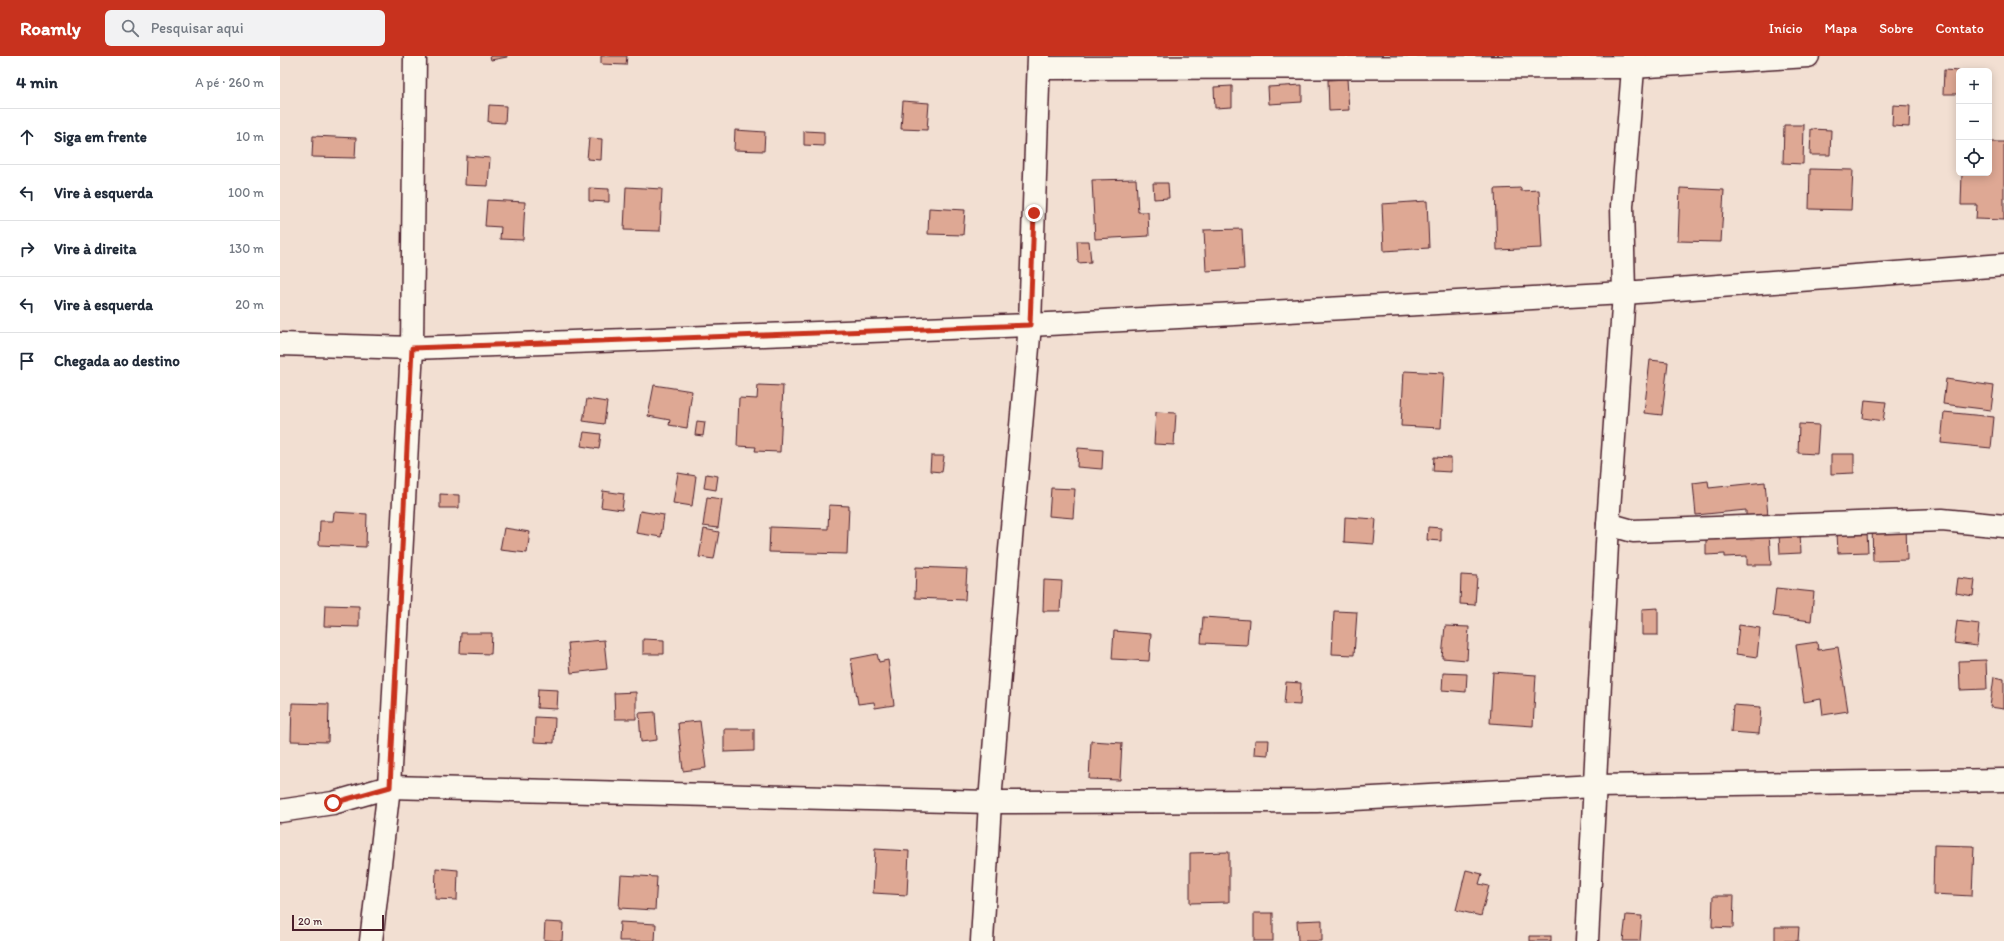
<!DOCTYPE html>
<html lang="pt">
<meta charset="utf-8">
<style>
body{margin:0;font-family:Itim,sans-serif;background:#f2f2f3;color:#1f2937}
.controls{position:absolute;right:12px;top:12px;display:grid;overflow:hidden;border-radius:6px;box-shadow:0 2px 10px #0003}
.controls button{width:36px;height:36px;display:grid;place-items:center;padding:0;border:0;border-bottom:1px solid #e0e1e3;background:#fff;color:#1f2937;font:20px sans-serif}
.scale{position:absolute;left:12px;bottom:10px;width:92px;box-sizing:border-box;padding-left:4px;border:2px solid #4a1f2b;border-top:0;font-size:11px;line-height:14px;white-space:nowrap;color:#4a1f2b;-webkit-text-stroke:3px #fbf7ec;paint-order:stroke}
.stop{position:absolute;width:12px;height:12px;margin:-9px;border:3px solid #c8321e;border-radius:50%;background:#fff}
.stop.end{background:#c8321e;border-color:#fff;box-shadow:0 1px 4px #0008}
.list{margin:0;padding:0;list-style:none}
h2{display:flex;justify-content:space-between;align-items:center;height:52px;margin:0;padding:0 16px;font-size:17px}
h2 small{font-size:13px;font-weight:400;color:#747a83}
.list li{display:grid;grid-template-columns:26px 1fr auto;gap:12px;align-items:center;box-sizing:border-box;height:56px;padding:0 16px;border-top:1px solid #e0e1e3}
.list b{display:block;font-size:15px;white-space:nowrap}
.list em{font-size:13px;font-style:normal;color:#747a83}
.icon{flex:none;width:22px;height:22px;fill:none;stroke:currentColor;stroke-width:2;stroke-linecap:round;stroke-linejoin:round}
.map{position:relative;flex:none;width:1724px;height:885px;overflow:hidden}
header{display:flex;align-items:center;gap:24px;box-sizing:border-box;height:56px;padding:0 20px;background:#c8321e;color:#fff}
header strong{font-size:19px}
nav{display:flex;gap:22px;margin-inline-start:auto;font-size:14px}
.search{width:280px;height:36px;background:#f2f2f3;display:flex;align-items:center;gap:10px;box-sizing:border-box;padding:0 14px;border-radius:6px;color:#747a83;font-size:15px}
main{display:flex}
aside{flex:1;background:#fff}
.map>svg:first-child{display:block}
.building{fill:#dea894;stroke:#4a1f2b}
.lines{fill:none;stroke-linecap:round;stroke-linejoin:round}
.minor-casing{stroke:#4a1f2b;stroke-width:25}
.minor{stroke:#fbf7ec;stroke-width:22}
.route{stroke:#c8321e;stroke-width:5}
</style>
<header>
<strong>Roamly</strong>
<div class="search"><svg class="icon" aria-label="search" viewBox="0 0 24 24"><circle cx="10" cy="10" r="6"/><path d="M15 15l6 6"/></svg>Pesquisar aqui</div>
<nav><a>Início</a><a>Mapa</a><a>Sobre</a><a>Contato</a></nav>
</header>
<main>
<aside>
<h2>4 min<small>A pé · 260 m</small></h2>
<ul class="list">
<li><svg class="icon" aria-label="ahead" viewBox="0 0 24 24"><path d="M12 20V5M6 11l6-6 6 6"/></svg><div><b>Siga em frente</b></div><em>10 m</em></li>
<li><svg class="icon" aria-label="left" viewBox="0 0 24 24"><path d="M17 20v-9H6M10 6l-5 5 5 5"/></svg><div><b>Vire à esquerda</b></div><em>100 m</em></li>
<li><svg class="icon" aria-label="right" viewBox="0 0 24 24"><path d="M7 20v-9h11M14 6l5 5-5 5"/></svg><div><b>Vire à direita</b></div><em>130 m</em></li>
<li><svg class="icon" aria-label="left" viewBox="0 0 24 24"><path d="M17 20v-9H6M10 6l-5 5 5 5"/></svg><div><b>Vire à esquerda</b></div><em>20 m</em></li>
<li><svg class="icon" aria-label="arrive" viewBox="0 0 24 24"><path d="M6 21V4h12l-3 4 3 4H6"/></svg><div><b>Chegada ao destino</b></div></li>
</ul>
</aside>
<div class="map">
<svg width="1724" height="885" viewBox="0 0 1724 885">
<rect width="100%" height="100%" fill="#f2dfd2"/>
<filter id="ink" filterUnits="userSpaceOnUse"><feTurbulence type="fractalNoise" baseFrequency=".025" numOctaves="2"/><feDisplacementMap in="SourceGraphic" scale="8" xChannelSelector="R" yChannelSelector="G"/><feConvolveMatrix kernelMatrix="1 2 1 2 8 2 1 2 1" color-interpolation-filters="sRGB"/></filter>
<g filter="url(#ink)">
<g class="building">
<polygon points="210,0 227,0 227,1 211,4"/>
<polygon points="321,0 347,0 346,9 321,8"/>
<polygon points="1664,14 1679,15 1679,38 1663,38"/>
<polygon points="1067,23 1069,54 1049,55 1048,24"/>
<polygon points="1022,29 1022,46 989,48 988,31"/>
<polygon points="952,30 952,51 935,52 934,31"/>
<polygon points="623,45 649,47 647,74 621,73"/>
<polygon points="209,49 226,50 225,67 208,66"/>
<polygon points="1613,49 1630,50 1629,71 1612,70"/>
<polygon points="1504,69 1524,69 1523,108 1503,107"/>
<polygon points="1531,73 1551,74 1550,99 1530,99"/>
<polygon points="455,74 485,76 484,95 454,94"/>
<polygon points="524,75 544,76 544,90 524,89"/>
<polygon points="33,80 76,82 75,102 32,101"/>
<polygon points="309,82 322,83 321,104 307,103"/>
<polygon points="1709,86 1724,86 1724,164 1696,163 1697,149 1681,149 1682,117 1709,117"/>
<polygon points="186,100 210,102 208,130 185,129"/>
<polygon points="1530,113 1573,114 1571,154 1529,153"/>
<polygon points="856,123 858,156 868,156 869,180 815,183 812,124"/>
<polygon points="873,127 888,127 889,142 874,143"/>
<polygon points="346,131 382,133 380,175 344,174"/>
<polygon points="309,132 329,133 329,146 309,145"/>
<polygon points="1241,132 1241,135 1259,134 1262,192 1217,194 1215,133"/>
<polygon points="1400,132 1444,134 1441,186 1398,185"/>
<polygon points="207,144 245,146 243,184 220,183 221,171 205,170"/>
<polygon points="1147,145 1149,192 1104,195 1102,148"/>
<polygon points="649,152 685,154 683,179 648,178"/>
<polygon points="962,173 964,213 926,215 924,174"/>
<polygon points="797,185 809,185 811,206 798,207"/>
<polygon points="1370,304 1388,306 1382,359 1364,357"/>
<polygon points="1124,315 1164,317 1161,372 1121,370"/>
<polygon points="1666,323 1714,330 1711,354 1663,348"/>
<polygon points="374,329 412,335 407,372 389,369 390,364 368,360"/>
<polygon points="478,329 503,330 500,396 475,395 476,391 457,390 459,342 477,343"/>
<polygon points="307,343 327,346 324,368 303,365"/>
<polygon points="1585,344 1606,346 1603,365 1583,362"/>
<polygon points="876,356 896,357 894,389 874,388"/>
<polygon points="1664,356 1714,361 1711,392 1661,387"/>
<polygon points="417,365 425,366 423,380 415,379"/>
<polygon points="1519,368 1539,369 1537,398 1518,397"/>
<polygon points="304,376 321,378 319,393 301,390"/>
<polygon points="798,392 823,394 822,413 797,411"/>
<polygon points="1551,398 1574,398 1574,417 1551,418"/>
<polygon points="651,400 664,400 662,416 650,415"/>
<polygon points="1154,401 1171,402 1171,416 1153,415"/>
<polygon points="398,417 416,420 412,450 393,447"/>
<polygon points="426,418 438,420 436,434 424,432"/>
<polygon points="1428,425 1429,432 1485,426 1488,460 1466,462 1466,454 1416,459 1413,427"/>
<polygon points="771,432 795,433 793,462 769,460"/>
<polygon points="323,435 344,438 342,454 321,451"/>
<polygon points="160,438 179,439 179,452 160,452"/>
<polygon points="427,441 442,443 438,472 423,470"/>
<polygon points="549,449 569,450 567,498 489,496 490,471 548,473"/>
<polygon points="360,455 384,459 381,481 356,477"/>
<polygon points="54,456 87,458 86,491 39,489 40,465 53,465"/>
<polygon points="1065,461 1096,463 1094,488 1064,486"/>
<polygon points="1626,469 1627,504 1593,505 1592,470"/>
<polygon points="1148,471 1161,472 1161,485 1147,484"/>
<polygon points="224,472 250,476 247,497 220,494"/>
<polygon points="424,473 439,476 434,503 419,501"/>
<polygon points="1587,476 1588,496 1558,497 1557,477"/>
<polygon points="1489,477 1491,509 1467,509 1467,500 1445,501 1445,498 1426,499 1426,480"/>
<polygon points="1520,477 1521,497 1500,498 1499,478"/>
<polygon points="636,511 687,513 685,544 635,542"/>
<polygon points="1181,519 1197,520 1195,549 1180,548"/>
<polygon points="1678,522 1695,524 1693,540 1676,537"/>
<polygon points="764,524 782,525 780,555 763,555"/>
<polygon points="1496,532 1534,536 1531,565 1493,560"/>
<polygon points="45,549 79,550 79,571 44,570"/>
<polygon points="1378,552 1378,579 1362,579 1362,553"/>
<polygon points="1054,555 1077,556 1074,599 1052,598"/>
<polygon points="923,561 969,564 967,589 921,587"/>
<polygon points="1677,565 1699,568 1697,590 1674,587"/>
<polygon points="1459,569 1480,572 1477,601 1456,598"/>
<polygon points="1165,570 1189,571 1187,604 1162,602"/>
<polygon points="834,575 871,578 869,605 832,603"/>
<polygon points="181,577 212,577 211,598 180,597"/>
<polygon points="363,583 384,584 384,598 363,598"/>
<polygon points="324,584 327,613 291,617 288,587"/>
<polygon points="1537,586 1538,594 1558,591 1568,655 1543,659 1541,643 1524,646 1516,589"/>
<polygon points="597,598 599,606 608,604 614,649 595,652 594,646 578,648 571,603"/>
<polygon points="1706,604 1707,633 1680,634 1679,605"/>
<polygon points="1213,616 1256,619 1253,670 1210,667"/>
<polygon points="1163,617 1187,618 1186,636 1162,634"/>
<polygon points="1714,621 1724,623 1724,653 1710,651"/>
<polygon points="1006,626 1021,627 1020,649 1004,648"/>
<polygon points="258,633 278,634 277,653 257,652"/>
<polygon points="356,636 356,663 335,663 334,637"/>
<polygon points="12,647 49,648 48,686 11,685"/>
<polygon points="1453,649 1481,651 1479,678 1451,676"/>
<polygon points="375,656 377,684 361,686 359,657"/>
<polygon points="255,661 275,662 274,687 254,686"/>
<polygon points="420,665 426,712 403,715 398,667"/>
<polygon points="444,673 474,673 474,695 444,696"/>
<polygon points="975,684 989,684 988,699 974,698"/>
<polygon points="811,685 842,687 840,724 809,723"/>
<polygon points="1654,789 1694,790 1692,840 1653,838"/>
<polygon points="595,793 629,795 627,839 593,837"/>
<polygon points="949,796 949,846 910,847 910,797"/>
<polygon points="156,812 178,814 177,844 155,843"/>
<polygon points="1186,814 1202,818 1199,828 1209,830 1201,860 1176,854"/>
<polygon points="341,819 377,821 375,854 339,852"/>
<polygon points="1433,840 1454,840 1453,872 1432,871"/>
<rect x="974" y="857" width="19" height="28"/>
<polygon points="1346,859 1362,860 1360,885 1343,885"/>
<polygon points="1042,864 1042,885 1018,885 1017,865"/>
<polygon points="265,866 283,867 282,885 264,884"/>
<polygon points="340,866 376,868 375,885 339,885"/>
<polygon points="1495,871 1519,871 1518,885 1495,885"/>
<rect x="1250" y="880" width="21" height="5"/>
</g>
<g class="lines">
<g class="minor-casing">
<g id="minor">
<polyline points="759,12 1352,11 1528,0"/>
<polyline points="0,288 132,292 750,269 1344,237 1724,209"/>
<polyline points="1328,468 1353,475 1662,464 1724,470"/>
<polyline points="0,755 53,747 109,731 710,746 1037,745 1315,730 1724,724"/>
<polyline points="91,885 109,731 132,292 135,0"/>
<polyline points="702,885 710,746 729,505 750,269 759,0"/>
<polyline points="1307,885 1328,468 1344,237 1342,150 1354,0"/>
</g>
</g>
<use href="#minor" class="minor"/>
</g>
</g>
<g class="lines" filter="url(#ink)">
<polyline class="route" points="53,747 110,731 132,292 750,269 754,157"/>
</g>
</svg>
<div class="controls">
<button>+</button>
<button>−</button>
<button><svg class="icon" aria-label="locate" viewBox="0 0 24 24"><circle cx="12" cy="12" r="6"/><path d="M12 2v4M12 18v4M2 12h4M18 12h4"/></svg></button>
</div>
<div class="scale">20 m</div>
<div class="stop" style="left:53px;top:747px"></div>
<div class="stop end" style="left:754px;top:157px"></div>
</div>
</main>
